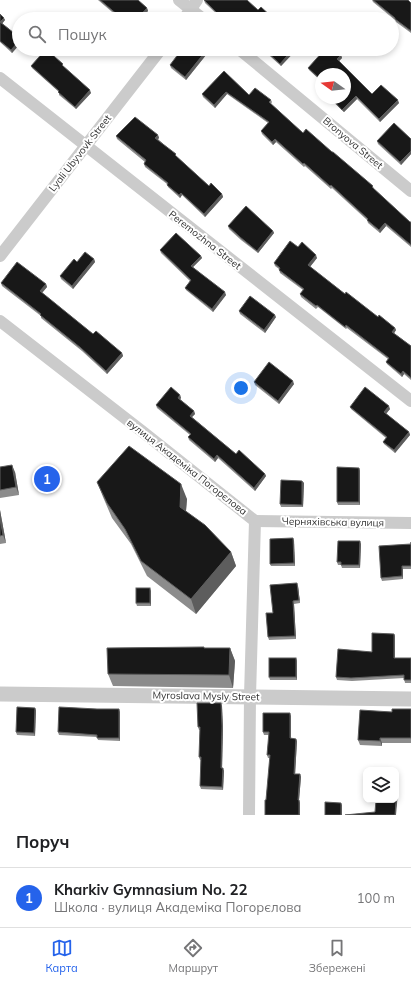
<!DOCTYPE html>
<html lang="uk">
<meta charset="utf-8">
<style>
body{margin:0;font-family:Mulish,sans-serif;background:#f6f6f6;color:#202124}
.controls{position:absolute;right:12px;bottom:12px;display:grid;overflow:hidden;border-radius:8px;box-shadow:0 2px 6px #0003}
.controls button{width:36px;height:36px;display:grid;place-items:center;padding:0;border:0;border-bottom:1px solid #e0e0e0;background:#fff;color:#202124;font:20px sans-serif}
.compass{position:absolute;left:315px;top:68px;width:36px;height:36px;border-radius:50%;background:#fff;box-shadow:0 2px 6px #0003;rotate:285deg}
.you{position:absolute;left:241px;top:388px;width:14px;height:14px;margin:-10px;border:3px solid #fff;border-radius:50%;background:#1a73e8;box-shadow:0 0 0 6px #1a73e833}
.badge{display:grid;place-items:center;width:26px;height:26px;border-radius:50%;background:#2563eb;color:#fff;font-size:13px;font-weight:700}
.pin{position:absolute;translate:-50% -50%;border:2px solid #fff;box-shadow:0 1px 4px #0006}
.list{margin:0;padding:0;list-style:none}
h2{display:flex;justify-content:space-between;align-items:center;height:52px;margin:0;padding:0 16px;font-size:17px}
h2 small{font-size:13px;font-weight:400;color:#757577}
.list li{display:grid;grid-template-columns:26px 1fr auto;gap:12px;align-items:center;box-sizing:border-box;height:60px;padding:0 16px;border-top:1px solid #e0e0e0}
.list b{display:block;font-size:15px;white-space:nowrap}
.list p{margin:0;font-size:13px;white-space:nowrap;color:#757577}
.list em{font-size:13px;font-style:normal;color:#757577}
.icon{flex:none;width:22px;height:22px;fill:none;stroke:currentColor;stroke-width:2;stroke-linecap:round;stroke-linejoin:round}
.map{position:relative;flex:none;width:411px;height:815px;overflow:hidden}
.search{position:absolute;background:#fff;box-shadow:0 2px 6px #0003;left:12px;right:12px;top:12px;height:44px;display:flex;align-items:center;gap:10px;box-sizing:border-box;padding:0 14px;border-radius:22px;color:#757577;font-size:15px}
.sheet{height:112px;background:#fff}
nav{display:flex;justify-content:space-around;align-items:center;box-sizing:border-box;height:56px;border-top:1px solid #e0e0e0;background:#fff;font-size:11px;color:#757577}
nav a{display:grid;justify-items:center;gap:2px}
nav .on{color:#2563eb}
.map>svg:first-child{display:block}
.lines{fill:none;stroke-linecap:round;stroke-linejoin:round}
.minor{stroke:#cbcbcb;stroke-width:12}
.tertiary{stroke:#cbcbcb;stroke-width:15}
.wall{fill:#8c8c8c}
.shaded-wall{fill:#5d5d5d}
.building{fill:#181818;stroke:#5d5d5d}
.labels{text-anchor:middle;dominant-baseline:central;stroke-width:4;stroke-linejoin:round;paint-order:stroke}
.street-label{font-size:10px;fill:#313131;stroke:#fff}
</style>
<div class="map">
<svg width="411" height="815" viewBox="0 0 411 815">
<rect width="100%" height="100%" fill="#fff"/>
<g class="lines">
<g class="minor">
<polyline points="179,0 203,19"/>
<polyline points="184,19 197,0"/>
<polyline points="239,49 411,191"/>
<polyline points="0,78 411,401"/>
<polyline points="0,256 161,49"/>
<polyline points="0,321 143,432 255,521 250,696 249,815"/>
<polyline points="255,521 411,523"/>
</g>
<polyline class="tertiary" points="0,694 411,699"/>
</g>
<g class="wall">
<polygon points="98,0 138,0 147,8 148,11 140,19 117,19 117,18 118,17"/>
<polygon points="204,0 258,10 274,19 222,19 205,3"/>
<polygon points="372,0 411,3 411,33 396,22 395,20 373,2"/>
<polygon points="0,14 5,20 2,23 19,37 19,45 12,53 0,42"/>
<polygon points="262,49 297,49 281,66"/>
<polygon points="205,52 206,55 186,80 171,68 170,65"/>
<polygon points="341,55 342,58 339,61 372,94 399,103 380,122 357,99 344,112 329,98 345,98 321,74 321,81 309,70 308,68"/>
<polygon points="31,66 63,67 91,93 76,109 59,95 59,92 32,68"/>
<polygon points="224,71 249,95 271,100 272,102 271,104 303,133 332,152 374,188 374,189 410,222 411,222 411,247 386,226 380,233 368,223 367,220 332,188 331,189 305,166 304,167 276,142 273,145 262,134 261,131 268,123 227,94 215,108 203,97 202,94"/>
<polygon points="158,135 159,138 158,139 177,157 209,186 222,194 223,197 205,217 182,195 180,198 168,187 167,184 145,167 144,164 145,162 117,139 116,136"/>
<polygon points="411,139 411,154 401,165 378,144 377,141"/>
<polygon points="228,226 273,231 274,233 258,253 241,240 229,229"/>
<polygon points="298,247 317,258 310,267 345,294 378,317 395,328 396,330 394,333 411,346 411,380 404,374 402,377 387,364 386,362 388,359 347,328 346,329 318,307 316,309 301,297 300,294 303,290 280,273 279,269 275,266 274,263"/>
<polygon points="160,250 201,256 202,258 193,267 226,295 213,312 186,290 185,288 190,281 161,253"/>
<polygon points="94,259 95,262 73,289 61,279 60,276 77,262"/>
<polygon points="1,283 46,284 47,287 42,293 93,334 122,353 123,356 107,374 82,351 41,318 41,316 2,286"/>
<polygon points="239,311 276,317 265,333 240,314"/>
<polygon points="254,382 294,384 279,404 255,385"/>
<polygon points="180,395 181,398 180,399 194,411 195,414 192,417 236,454 265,474 266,476 255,491 218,458 215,462 189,440 188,437 190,435 157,408 156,405"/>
<polygon points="350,407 390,409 386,414 409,432 410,435 395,453 384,444 383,442 386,438 351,409"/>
<polygon points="0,467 15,472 19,495 0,498"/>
<polygon points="359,468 360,471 360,505 338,505 337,502"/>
<polygon points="302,481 304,483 303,507 281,507 280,504"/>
<polygon points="97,482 187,499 186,511 231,552 236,566 196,614 147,576 131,544 112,518 103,497"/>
<polygon points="0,510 6,543 0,544"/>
<polygon points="293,538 294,541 295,566 271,566 270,564"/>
<polygon points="411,542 411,569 403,569 403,579 382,581 381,578 411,544"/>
<polygon points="361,544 360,568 342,568 341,565 338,565 337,562"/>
<polygon points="298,586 300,603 294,604 296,639 269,640 268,637 273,613"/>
<polygon points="151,591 151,606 137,606 136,603"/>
<polygon points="394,634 395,636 395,658 411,658 411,683 405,683 404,678 352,681 337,680 336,677 372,652"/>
<polygon points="204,647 204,648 230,648 235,661 233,688 113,686 108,674"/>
<polygon points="296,658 297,661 297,680 270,680 269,677"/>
<polygon points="222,706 223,729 222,768 224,771 223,790 201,789 200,786 201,760 200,760 199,757 200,730 199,730 198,727"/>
<polygon points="411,709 411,743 382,743 382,746 360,745 358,740 392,712"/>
<polygon points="36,710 35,736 17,735 16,732"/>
<polygon points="120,712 120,741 98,740 97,737 59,735 58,732"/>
<polygon points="291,716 291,738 297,741 295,774 300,774 301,777 299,800 300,803 266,800 270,758 268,758 267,755 269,735 264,735 263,732"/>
</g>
<g class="shaded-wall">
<polygon points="147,8 148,11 140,19 137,19"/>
<polygon points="226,16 227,18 223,19"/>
<polygon points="4,18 5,20 2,24 0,22"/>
<polygon points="19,41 19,45 12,53 11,50"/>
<polygon points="293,49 297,49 281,66 280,64"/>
<polygon points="205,52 206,55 186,80 185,77"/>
<polygon points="341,55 342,58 338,62 337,59"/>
<polygon points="90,90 91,93 76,109 75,107"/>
<polygon points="226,92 227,94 215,108 214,105"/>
<polygon points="356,96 357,99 344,112 342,110"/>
<polygon points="398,100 399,103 380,122 379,119"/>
<polygon points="158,135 159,138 156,141 155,138"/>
<polygon points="275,139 276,142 273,145 272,142"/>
<polygon points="411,151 411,154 401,165 400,162"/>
<polygon points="181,193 182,195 180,198 179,195"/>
<polygon points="222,194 223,197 205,217 204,214"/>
<polygon points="385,223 386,226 380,233 379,230"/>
<polygon points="273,231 274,233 258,253 257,251"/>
<polygon points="316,255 317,258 309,268 308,265"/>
<polygon points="201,256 202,258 192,268 191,266"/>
<polygon points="94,259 95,262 73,289 72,286"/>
<polygon points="46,284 47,287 41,294 40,291"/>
<polygon points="225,292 226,295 213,312 212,309"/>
<polygon points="275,315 276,317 265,333 264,330"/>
<polygon points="395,328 396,330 393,335 392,332"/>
<polygon points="122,353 123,356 107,374 106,371"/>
<polygon points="403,371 404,374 402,377 401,374"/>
<polygon points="293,381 294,384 279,404 278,401"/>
<polygon points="180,395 181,398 179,401 178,398"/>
<polygon points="389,406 390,409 385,415 384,412"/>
<polygon points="194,411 195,414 191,418 190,416"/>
<polygon points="409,432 410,435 395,453 394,450"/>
<polygon points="217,455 218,458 215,462 214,459"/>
<polygon points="12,465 15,472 19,495 16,487"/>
<polygon points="359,468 360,471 360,505 359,502"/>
<polygon points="265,474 266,476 255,491 254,488"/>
<polygon points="302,481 304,483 303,507 302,505"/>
<polygon points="181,484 187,499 185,522 180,507"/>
<polygon points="0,510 6,543 3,535 0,519"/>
<polygon points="293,538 294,541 295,566 294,563"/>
<polygon points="360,541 361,544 360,568 359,565"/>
<polygon points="231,552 236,566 196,614 191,599"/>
<polygon points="402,566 403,569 403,579 402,576"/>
<polygon points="297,583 298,586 300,603 299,600"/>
<polygon points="150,588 151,591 151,606 150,603"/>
<polygon points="293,601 294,604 296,639 295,636"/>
<polygon points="394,634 395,636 395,661 394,658"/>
<polygon points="230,648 235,661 233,688 229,675"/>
<polygon points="296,658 297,661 297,680 296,677"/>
<polygon points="221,703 222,706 223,729 222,771 221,768"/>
<polygon points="35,708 36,710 35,736 34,733"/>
<polygon points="119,709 120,712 120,741 119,738"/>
<polygon points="290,713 291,716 291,741 290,738"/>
<polygon points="380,738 382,743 382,746 380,741"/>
<polygon points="296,739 297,741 295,776 294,774"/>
<polygon points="223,768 224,771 223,790 222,787"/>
<polygon points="300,774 301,777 299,800 300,803 300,815 299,815 298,800"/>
<polygon points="397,789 398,792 396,815 395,815"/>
<polygon points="341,803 342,805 342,815 341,815"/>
</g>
<g class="building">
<polygon points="100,0 138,0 147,8 137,19 118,19 117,18 119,16"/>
<polygon points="204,0 247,0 258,10 261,7 274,19 229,19 226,16 223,19"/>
<polygon points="373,0 408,0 411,3 411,31 395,19 395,18"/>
<polygon points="0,14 4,18 0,22 19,37 19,41 11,50 0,41"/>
<polygon points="46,49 63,64 62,65 90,90 75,107 58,92 59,91 31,66"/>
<polygon points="182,49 201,49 205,52 185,77 170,65"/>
<polygon points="264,49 293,49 280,64"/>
<polygon points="325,49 334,49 341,55 337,59 372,94 381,85 398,100 379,119 356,96 342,110 331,98 345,98 345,74 321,74 321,80 308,68"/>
<polygon points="224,71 249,95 255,88 271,100 269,102 303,133 306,129 332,152 333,152 373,186 372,187 410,222 411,222 411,245 385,223 379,230 367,220 368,219 331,185 330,186 304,163 303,164 275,139 272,142 261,131 269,122 226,92 214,105 202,94"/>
<polygon points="135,117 158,135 155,138 176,154 175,155 209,186 211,183 222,194 204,214 181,193 179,195 167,185 168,183 144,164 146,160 116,136"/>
<polygon points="394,123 411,139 411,151 400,162 377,141"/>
<polygon points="246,206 273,231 257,251 240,237 228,226"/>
<polygon points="176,233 201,256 191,266 225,292 212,309 185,288 191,280 160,250"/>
<polygon points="290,241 298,247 302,242 316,255 308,265 345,294 346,292 378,317 379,315 395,328 392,332 411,346 411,378 403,371 401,374 386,362 389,358 346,325 345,327 317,305 316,306 300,294 304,289 279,270 280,268 274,263"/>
<polygon points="85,252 94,259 72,286 60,276 74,259 77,262"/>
<polygon points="17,262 46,284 40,291 93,334 96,331 122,353 106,371 81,348 40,315 41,314 1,283"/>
<polygon points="250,296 275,315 264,330 239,311"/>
<polygon points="269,362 293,381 278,401 254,382"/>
<polygon points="171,387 180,395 178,398 194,411 190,416 236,454 239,450 265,474 254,488 217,455 214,459 188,437 191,434 156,405"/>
<polygon points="365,387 389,406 384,412 409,432 394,450 383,442 387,437 350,407"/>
<polygon points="129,446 181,484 180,507 205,525 231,552 191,599 141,561 125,529 107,503 97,482"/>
<polygon points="12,465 16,487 0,490 0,467"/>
<polygon points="337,467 359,468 359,502 337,502"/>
<polygon points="281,480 302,481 302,505 280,504"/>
<polygon points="0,519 3,535 0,536"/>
<polygon points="293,538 294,563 270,564 270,539"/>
<polygon points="338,541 360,541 359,565 341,565 341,562 337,562"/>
<polygon points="411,542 411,566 402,566 402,576 381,578 379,546 411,544"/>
<polygon points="297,583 299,600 293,601 295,636 268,637 266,613 273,613 270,585"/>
<rect x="136" y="588" width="14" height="15"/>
<polygon points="372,633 394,634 394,658 411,658 411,680 404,680 404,675 351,678 336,677 338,649 372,652"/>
<polygon points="204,647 204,648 230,648 229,675 108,674 107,648"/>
<rect x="269" y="658" width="27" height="19"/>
<polygon points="197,703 221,703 222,726 221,768 223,768 222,787 200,786 201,757 199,757 200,727 198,727"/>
<polygon points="17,707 35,708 34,733 16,732"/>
<polygon points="59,707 97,709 119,709 119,738 97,738 97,735 58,732"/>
<polygon points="392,709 411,709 411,738 380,738 380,741 358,740 360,710 392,712"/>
<polygon points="263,713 290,713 290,738 296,739 294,774 300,774 298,800 299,800 299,815 265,815 265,800 266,800 270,755 267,755 269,732 263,732"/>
<polygon points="396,789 397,789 395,815 345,815 375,812 376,800 396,800"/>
<polygon points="325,802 341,803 341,815 325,815"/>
</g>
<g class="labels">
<g class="street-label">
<text transform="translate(353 143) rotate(40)">Bronyova Street</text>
<text transform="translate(80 153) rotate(-52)">Lyali Ubyvovk Street</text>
<text transform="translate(205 240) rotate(38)">Peremozhna Street</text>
<text transform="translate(187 467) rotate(38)">вулиця Академіка Погорєлова</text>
<text transform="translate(333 522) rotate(1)">Черняхівська вулиця</text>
<text transform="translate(206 696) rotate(1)">Myroslava Mysly Street</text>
</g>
</g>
</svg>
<div class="controls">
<button><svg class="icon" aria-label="layers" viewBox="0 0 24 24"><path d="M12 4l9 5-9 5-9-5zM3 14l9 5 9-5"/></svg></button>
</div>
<svg class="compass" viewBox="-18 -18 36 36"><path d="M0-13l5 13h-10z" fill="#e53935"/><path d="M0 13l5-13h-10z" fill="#757577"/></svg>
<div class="you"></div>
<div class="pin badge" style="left:47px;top:479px">1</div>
<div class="search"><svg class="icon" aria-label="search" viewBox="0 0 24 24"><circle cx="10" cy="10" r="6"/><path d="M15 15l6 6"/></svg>Пошук</div>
</div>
<section class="sheet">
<h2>Поруч<small></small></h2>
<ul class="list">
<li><span class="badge">1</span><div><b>Kharkiv Gymnasium No. 22</b><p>Школа · вулиця Академіка Погорєлова</p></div><em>100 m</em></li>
</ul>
</section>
<nav>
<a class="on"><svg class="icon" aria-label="map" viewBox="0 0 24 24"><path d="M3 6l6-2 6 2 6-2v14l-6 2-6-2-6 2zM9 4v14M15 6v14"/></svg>Карта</a>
<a><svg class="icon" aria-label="directions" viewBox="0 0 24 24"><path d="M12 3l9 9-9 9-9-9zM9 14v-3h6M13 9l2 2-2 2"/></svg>Маршрут</a>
<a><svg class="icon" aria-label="saved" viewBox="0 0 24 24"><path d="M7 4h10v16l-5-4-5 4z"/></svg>Збережені</a>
</nav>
